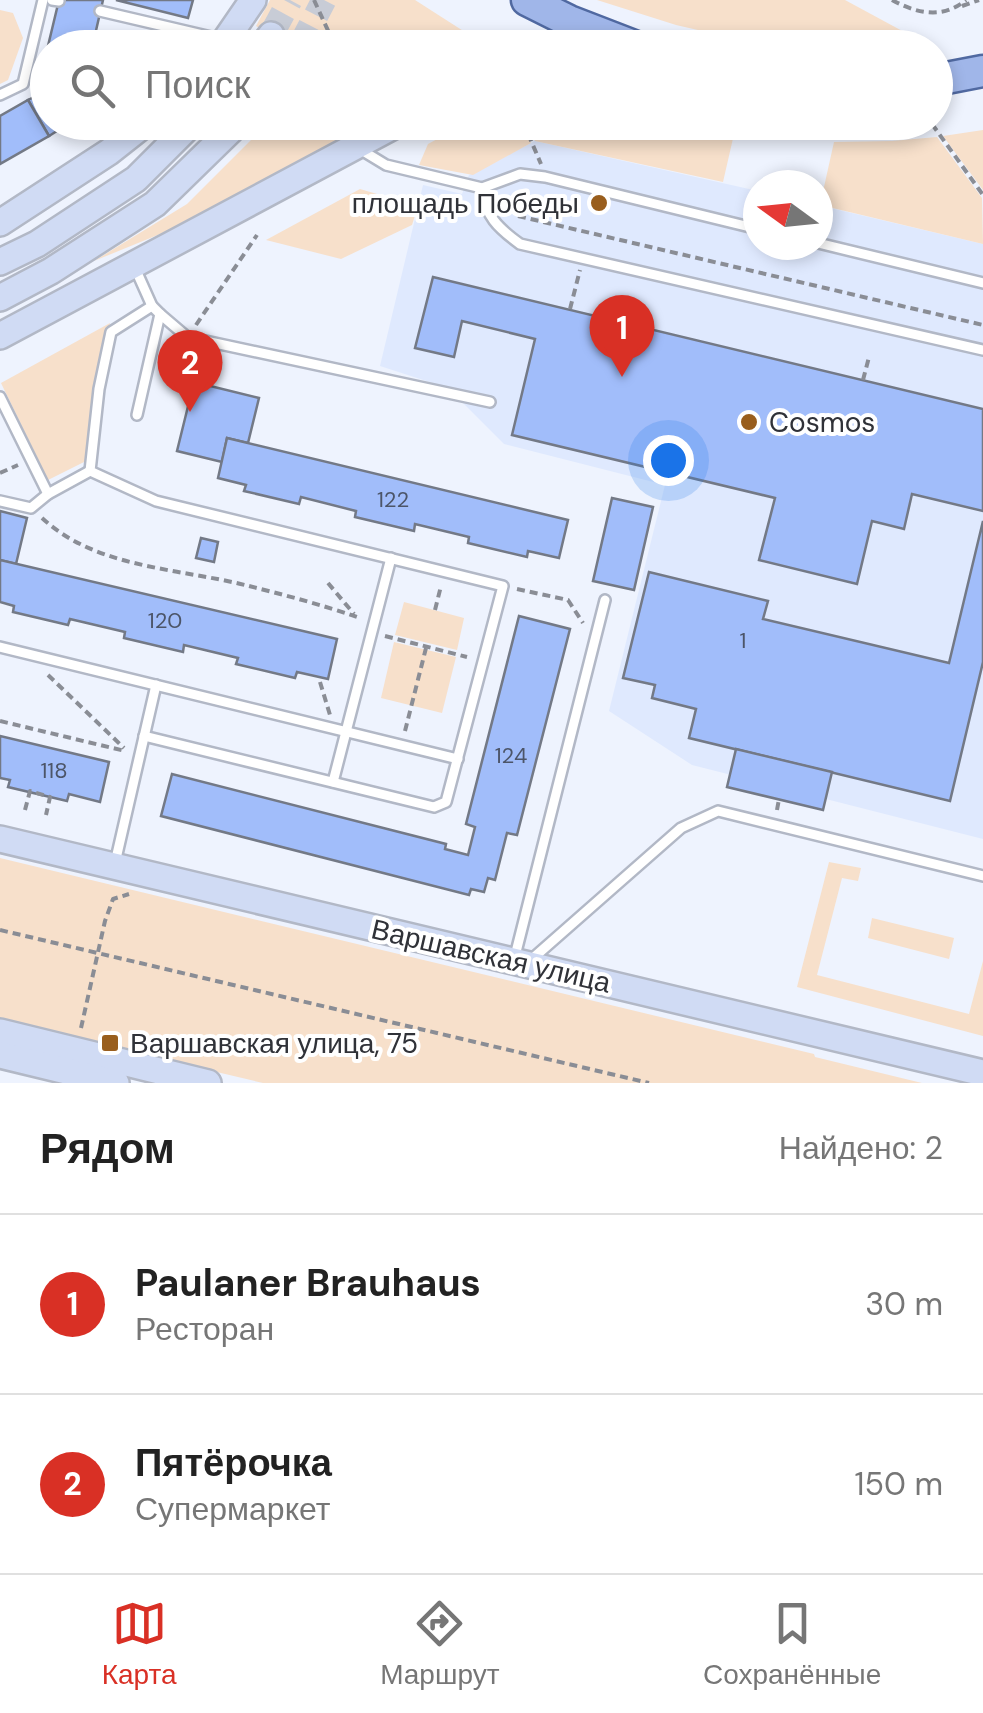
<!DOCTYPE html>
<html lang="ru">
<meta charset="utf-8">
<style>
body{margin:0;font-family:"DM Sans",sans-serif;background:#f2f2f2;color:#222}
.compass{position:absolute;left:743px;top:170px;width:90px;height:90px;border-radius:50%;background:#fff;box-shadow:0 5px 15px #0003;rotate:285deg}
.you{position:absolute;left:668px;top:460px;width:35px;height:35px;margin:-25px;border:8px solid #fff;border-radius:50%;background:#1a73e8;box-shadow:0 0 0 15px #1a73e833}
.badge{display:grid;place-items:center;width:65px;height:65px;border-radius:50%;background:#d93025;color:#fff;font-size:32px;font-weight:700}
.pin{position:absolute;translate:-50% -82px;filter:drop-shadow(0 2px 5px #0008)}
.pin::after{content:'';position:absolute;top:52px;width:35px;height:30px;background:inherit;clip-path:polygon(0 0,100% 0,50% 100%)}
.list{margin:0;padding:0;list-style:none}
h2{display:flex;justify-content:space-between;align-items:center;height:130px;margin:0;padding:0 40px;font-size:42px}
h2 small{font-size:32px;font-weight:400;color:#767676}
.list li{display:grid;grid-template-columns:65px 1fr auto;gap:30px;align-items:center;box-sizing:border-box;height:180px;padding:0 40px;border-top:2px solid #e0e0e0}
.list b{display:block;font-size:38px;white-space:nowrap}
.list p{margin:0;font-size:32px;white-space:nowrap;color:#767676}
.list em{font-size:32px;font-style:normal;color:#767676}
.icon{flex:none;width:55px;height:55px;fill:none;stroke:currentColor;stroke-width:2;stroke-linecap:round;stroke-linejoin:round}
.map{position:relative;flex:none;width:983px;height:1083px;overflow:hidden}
.search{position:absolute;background:#fff;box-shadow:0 5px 15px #0003;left:30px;right:30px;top:30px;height:110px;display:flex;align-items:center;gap:25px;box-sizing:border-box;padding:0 35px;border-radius:55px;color:#767676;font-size:38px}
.sheet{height:490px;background:#fff}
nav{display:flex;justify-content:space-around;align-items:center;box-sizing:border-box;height:140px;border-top:2px solid #e0e0e0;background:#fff;font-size:28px;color:#767676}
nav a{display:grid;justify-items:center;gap:5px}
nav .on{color:#d93025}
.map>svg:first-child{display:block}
.built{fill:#dfe9fe}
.green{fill:#f7e0cb}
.building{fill:#a1bdfa;stroke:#737986;stroke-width:2.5}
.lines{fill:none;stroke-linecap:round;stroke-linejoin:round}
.secondary-tunnel{stroke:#c8ccd6;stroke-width:25;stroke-dasharray:25 12;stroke-linecap:butt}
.lane-casing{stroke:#b2b8c6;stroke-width:14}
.secondary-casing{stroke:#b2b8c6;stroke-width:30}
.primary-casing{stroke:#5069a1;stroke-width:35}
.path{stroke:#8a8d95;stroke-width:4;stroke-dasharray:8 5;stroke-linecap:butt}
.lane{stroke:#fff;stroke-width:9}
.secondary{stroke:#d0dbf4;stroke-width:25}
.primary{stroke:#a0b6e9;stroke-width:30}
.poi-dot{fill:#995e1d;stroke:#fff;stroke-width:4}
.labels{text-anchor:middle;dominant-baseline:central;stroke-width:8;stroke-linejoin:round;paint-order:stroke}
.number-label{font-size:22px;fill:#4c5568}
.poi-label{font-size:28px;fill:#303238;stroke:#fff;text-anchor:start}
.street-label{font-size:28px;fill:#303238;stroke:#fff}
</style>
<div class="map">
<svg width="983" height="1083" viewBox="0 0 983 1083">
<rect width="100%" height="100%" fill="#eef3fe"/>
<polygon class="built" points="535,141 758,191 758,245 818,245 818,205 983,244 983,839 692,765 609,711 665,485 504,444 448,388 380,366 423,185 462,194 469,175"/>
<g class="green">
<polygon points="270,0 415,0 468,34 476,47 292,47 256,26"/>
<polygon points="597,0 845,0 906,33 899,47 797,48 750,42 676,25"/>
<polygon points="0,10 13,13 23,38 8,80 0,84"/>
<polygon points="469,122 520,123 531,143 473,175 419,165 428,144"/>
<polygon points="268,123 370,123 192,221 94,261 187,204"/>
<polygon points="527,123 683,123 734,134 723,182 535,141"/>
<polygon points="983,130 983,190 943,136"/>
<polygon points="937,137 982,198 983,244 820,205 834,142 892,141"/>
<polygon points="360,189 418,206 412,225 341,259 266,240"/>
<polygon points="110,323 94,397 86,461 48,480 1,383"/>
<polygon points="404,602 464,618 457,650 395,635"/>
<polygon points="394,642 456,657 442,713 381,698"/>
<polygon points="0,858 814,1054 815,1057 922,1083 263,1083 0,1021"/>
<polygon points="829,862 861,868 858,881 842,878 817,975 969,1014 983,961 983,1036 797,987"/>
<polygon points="872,918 954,938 949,959 868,938"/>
</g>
<g class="building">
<polygon points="59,0 103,0 92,48 48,48 48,122 71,122 49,136 28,100 36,96"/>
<polygon points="116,0 193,0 188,18"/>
<polygon points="28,100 49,136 0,164 0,116"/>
<polygon points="433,277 983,409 983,511 912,494 904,529 872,521 857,584 759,560 775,498 512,435 535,339 462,321 454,357 415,348"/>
<polygon points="194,382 259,398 248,443 227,438 222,462 177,451"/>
<polygon points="227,438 568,520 559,558 528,551 527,557 468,543 469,537 415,524 414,531 355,517 356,511 301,497 299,504 244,491 246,485 218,478"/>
<polygon points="612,498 653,507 634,590 593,581"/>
<polygon points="0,511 27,518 16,564 0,560"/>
<polygon points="983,521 983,662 950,801 689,738 696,709 652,698 655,685 623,678 649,572 768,601 763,619 949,663"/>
<polygon points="201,538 218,542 214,562 196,558"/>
<polygon points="0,560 337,639 328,679 297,672 295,678 236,664 238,658 184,645 183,652 124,638 125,632 70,619 68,625 13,612 14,606 0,602"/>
<polygon points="519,616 570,629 517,835 507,833 495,880 488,878 484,892 471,889 469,895 161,816 172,774 446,844 445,849 468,855 475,827 466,824"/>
<polygon points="0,736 109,762 100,802 69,794 67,801 8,787 10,780 0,778"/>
<polygon points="736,749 832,772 823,810 727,787"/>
</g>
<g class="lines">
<g class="secondary-tunnel">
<polyline points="271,35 290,0"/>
<polyline points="299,48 324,0"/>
</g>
<g class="lane-casing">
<g id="lane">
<polyline points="52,0 59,1"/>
<polyline points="100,11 224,40"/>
<polyline points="0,95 23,84 43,0"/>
<polyline points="358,148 386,165 482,188 520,174 545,177 758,229"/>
<path d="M482,188C485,216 498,228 520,244L983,350"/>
<polyline points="818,243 983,283"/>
<polyline points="135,268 152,306 160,314 137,415"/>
<polyline points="160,314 187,337 490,402"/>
<polyline points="0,397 48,494"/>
<polyline points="0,501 31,508 48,494 90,471"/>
<polyline points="0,647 458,759"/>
<polyline points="144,736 434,807 446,802 503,586 156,501 90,471 99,389 111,332 152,306"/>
<polyline points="333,782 391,558"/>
<polyline points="115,863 156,685"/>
<polyline points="515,956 605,600"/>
<polyline points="532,959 681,828 718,811 983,876"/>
</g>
</g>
<g class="secondary-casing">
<g id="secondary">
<polyline points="220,48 253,0"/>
<polyline points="261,48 271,35"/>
<polyline points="557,48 604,35"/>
<polyline points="0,223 109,152 147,122"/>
<polyline points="0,262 37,244 136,179 193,122"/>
<polyline points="0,298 51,271 155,204 239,122"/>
<polyline points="0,336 401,122"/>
<polyline points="0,839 983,1073"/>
<polyline points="0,1032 208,1083"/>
<polyline points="0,1055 116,1083"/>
</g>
</g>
<g class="primary-casing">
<g id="primary">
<polyline points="527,0 569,21 639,48"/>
<polyline points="936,80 983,71"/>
</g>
</g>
<g class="path">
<polyline points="314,0 336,48"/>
<path d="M892,0C916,13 942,20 966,0"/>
<polyline points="962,6 979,0"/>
<polyline points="523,122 541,164"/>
<polyline points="932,124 983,195"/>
<polyline points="518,216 983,325"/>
<polyline points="570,309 580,270"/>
<polyline points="196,325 257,235"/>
<polyline points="863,380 869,357"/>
<polyline points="0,473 18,465"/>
<path d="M42,518C96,568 176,568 245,585C281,594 323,605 357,617"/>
<polyline points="328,583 354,614"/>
<polyline points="517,589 568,600 583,623"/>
<polyline points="435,610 441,586"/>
<polyline points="385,636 467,657"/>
<polyline points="48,675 124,748"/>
<polyline points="320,682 330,715"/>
<polyline points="0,721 125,751"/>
<polyline points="405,731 426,648"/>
<polyline points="25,810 30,791 50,797 46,815"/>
<polyline points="777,810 779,799"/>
<polyline points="0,930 649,1083"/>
<polyline points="81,1028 105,921 113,899 129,894"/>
</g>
<use href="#lane" class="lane"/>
<use href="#secondary" class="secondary"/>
<use href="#primary" class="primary"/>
</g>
<g class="poi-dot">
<circle cx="599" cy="203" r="10"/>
<circle cx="749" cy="422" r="10"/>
<rect x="100" y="1033" width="20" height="20" rx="5"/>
</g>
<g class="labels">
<g class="number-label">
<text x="393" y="499">122</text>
<text x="165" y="620">120</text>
<text x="743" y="640">1</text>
<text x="511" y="755">124</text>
<text x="54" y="770">118</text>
</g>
<g class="poi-label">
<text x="579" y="203" text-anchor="end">площадь Победы</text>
<text x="769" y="422">Cosmos</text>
<text x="130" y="1043">Варшавская улица, 75</text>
</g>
<g class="street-label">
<text transform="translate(491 956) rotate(13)">Варшавская улица</text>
</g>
</g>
</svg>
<svg class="compass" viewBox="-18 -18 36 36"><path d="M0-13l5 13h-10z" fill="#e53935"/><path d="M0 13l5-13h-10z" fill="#767676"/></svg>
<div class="you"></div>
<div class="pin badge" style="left:622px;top:377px">1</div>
<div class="pin badge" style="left:190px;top:412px">2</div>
<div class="search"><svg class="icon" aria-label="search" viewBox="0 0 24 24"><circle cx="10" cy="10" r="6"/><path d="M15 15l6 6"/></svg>Поиск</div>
</div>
<section class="sheet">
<h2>Рядом<small>Найдено: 2</small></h2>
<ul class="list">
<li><span class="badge">1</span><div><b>Paulaner Brauhaus</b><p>Ресторан</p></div><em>30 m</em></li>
<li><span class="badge">2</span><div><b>Пятёрочка</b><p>Супермаркет</p></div><em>150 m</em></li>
</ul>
</section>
<nav>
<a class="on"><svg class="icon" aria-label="map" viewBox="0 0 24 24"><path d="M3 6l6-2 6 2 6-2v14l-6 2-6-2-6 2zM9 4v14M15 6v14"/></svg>Карта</a>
<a><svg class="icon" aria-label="directions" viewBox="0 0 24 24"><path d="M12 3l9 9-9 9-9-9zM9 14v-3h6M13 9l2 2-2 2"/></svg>Маршрут</a>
<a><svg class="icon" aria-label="saved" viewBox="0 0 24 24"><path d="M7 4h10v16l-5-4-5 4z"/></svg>Сохранённые</a>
</nav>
